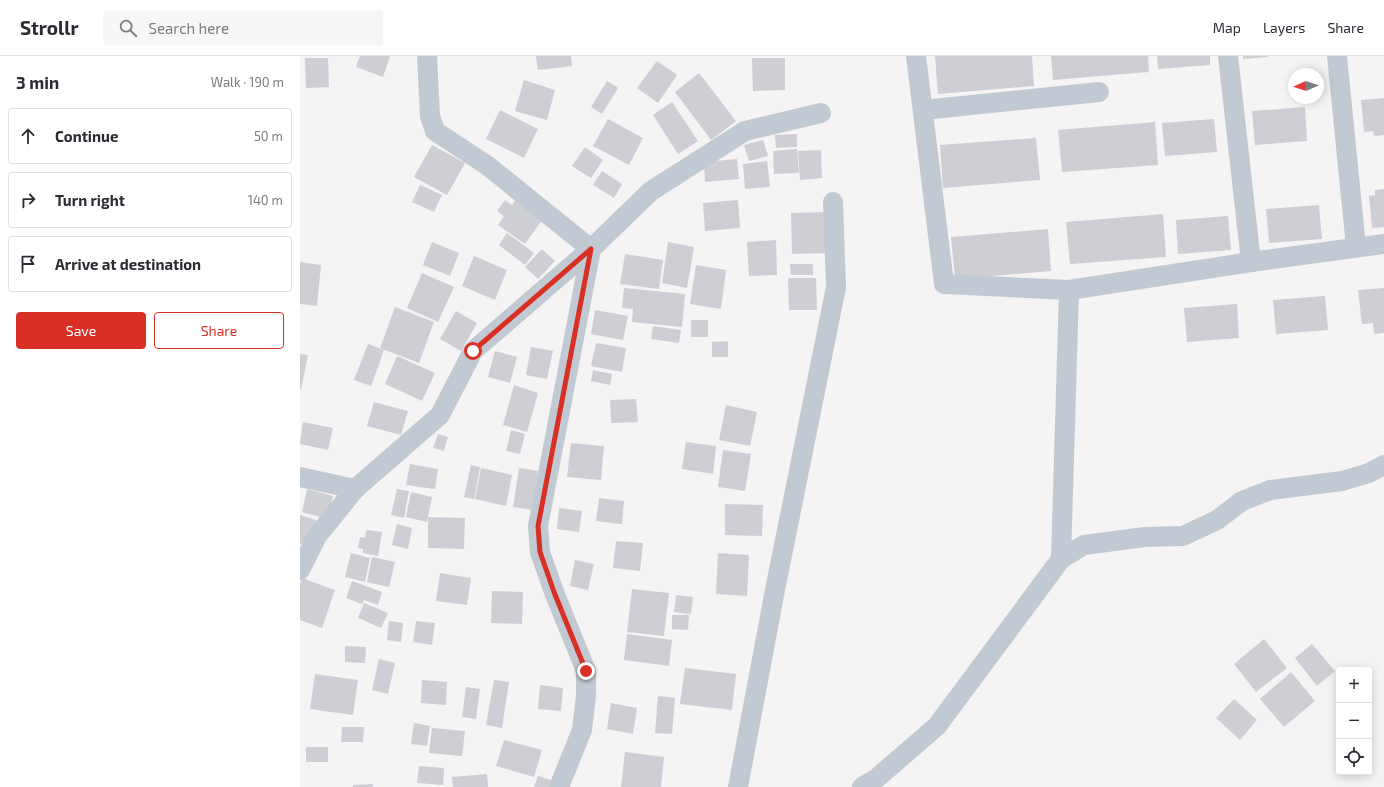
<!DOCTYPE html>
<meta charset="utf-8">
<style>
body{margin:0;font-family:"Exo 2",sans-serif;background:#f7f7f7;color:#2b2b33}
.controls{position:absolute;right:12px;bottom:12px;display:grid;overflow:hidden;border-radius:4px;box-shadow:0 2px 10px #0003}
.controls button{width:36px;height:36px;display:grid;place-items:center;padding:0;border:0;border-bottom:1px solid #e1e1e2;background:#fff;color:#2b2b33;font:20px sans-serif}
.compass{position:absolute;left:988px;top:12px;width:36px;height:36px;border-radius:50%;background:#fff;box-shadow:0 2px 10px #0003;rotate:267deg}
.stop{position:absolute;width:12px;height:12px;margin:-9px;border:3px solid #d93025;border-radius:50%;background:#fff}
.stop.end{background:#d93025;border-color:#fff;box-shadow:0 1px 4px #0008}
.list{margin:0;padding:0;list-style:none}
h2{display:flex;justify-content:space-between;align-items:center;height:52px;margin:0;padding:0 16px;font-size:17px}
h2 small{font-size:13px;font-weight:400;color:#7c7c81}
.list li{display:grid;grid-template-columns:26px 1fr auto;gap:12px;align-items:center;box-sizing:border-box;height:56px;margin:0 8px 8px;padding:0 8px;border:1px solid #e1e1e2;border-radius:4px}
.list b{display:block;font-size:15px;white-space:nowrap}
.list em{font-size:13px;font-style:normal;color:#7c7c81}
.actions{display:flex;gap:8px;padding:12px 16px}
.actions a{flex:1;padding:9px 0;border:1px solid #d93025;border-radius:4px;text-align:center;font-size:14px;color:#d93025}
.actions .main{background:#d93025;color:#fff}
.icon{flex:none;width:22px;height:22px;fill:none;stroke:currentColor;stroke-width:2;stroke-linecap:round;stroke-linejoin:round}
.map{position:relative;flex:none;width:1084px;height:731px;overflow:hidden}
header{display:flex;align-items:center;gap:24px;box-sizing:border-box;height:56px;padding:0 20px;background:#fff;border-bottom:1px solid #e1e1e2}
header strong{font-size:19px}
nav{display:flex;gap:22px;margin-inline-start:auto;font-size:14px}
.search{width:280px;height:36px;background:#f7f7f7;display:flex;align-items:center;gap:10px;box-sizing:border-box;padding:0 14px;border-radius:4px;color:#7c7c81;font-size:15px}
main{display:flex}
aside{flex:1;background:#fff}
.map>svg:first-child{display:block}
.building{fill:#cdcfd5}
.lines{fill:none;stroke-linecap:round;stroke-linejoin:round}
.minor{stroke:#c1cad2;stroke-width:20}
.route{stroke:#d93025;stroke-width:5}
</style>
<header>
<strong>Strollr</strong>
<div class="search"><svg class="icon" aria-label="search" viewBox="0 0 24 24"><circle cx="10" cy="10" r="6"/><path d="M15 15l6 6"/></svg>Search here</div>
<nav><a>Map</a><a>Layers</a><a>Share</a></nav>
</header>
<main>
<aside>
<h2>3 min<small>Walk · 190 m</small></h2>
<ul class="list">
<li><svg class="icon" aria-label="ahead" viewBox="0 0 24 24"><path d="M12 20V5M6 11l6-6 6 6"/></svg><div><b>Continue</b></div><em>50 m</em></li>
<li><svg class="icon" aria-label="right" viewBox="0 0 24 24"><path d="M7 20v-9h11M14 6l5 5-5 5"/></svg><div><b>Turn right</b></div><em>140 m</em></li>
<li><svg class="icon" aria-label="arrive" viewBox="0 0 24 24"><path d="M6 21V4h12l-3 4 3 4H6"/></svg><div><b>Arrive at destination</b></div></li>
</ul>
<div class="actions"><a class="main">Save</a><a>Share</a></div>
</aside>
<div class="map">
<svg width="1084" height="731" viewBox="0 0 1084 731">
<rect width="100%" height="100%" fill="#f5f3f3"/>
<g class="building">
<polygon points="60,0 90,0 83,21 56,11"/>
<polygon points="236,0 271,0 272,10 238,14"/>
<polygon points="635,0 732,0 734,30 638,38"/>
<polygon points="751,0 848,0 849,16 753,24"/>
<polygon points="857,0 910,0 910,9 858,13"/>
<polygon points="943,0 968,0 968,1 943,3"/>
<polygon points="5,2 28,2 29,31 6,32"/>
<polygon points="452,2 485,2 485,34 453,35"/>
<polygon points="357,5 377,19 358,47 337,32"/>
<polygon points="399,17 436,65 411,84 375,36"/>
<polygon points="224,24 255,34 247,64 215,55"/>
<polygon points="307,25 318,32 302,58 291,51"/>
<polygon points="1084,42 1084,79 1074,80 1073,75 1064,76 1061,44"/>
<polygon points="372,46 398,85 378,98 353,59"/>
<polygon points="1005,51 1007,85 955,89 952,55"/>
<polygon points="200,54 238,73 224,102 186,83"/>
<polygon points="308,63 343,82 329,109 293,90"/>
<polygon points="914,63 917,96 865,100 862,67"/>
<polygon points="855,66 858,109 762,116 758,74"/>
<polygon points="497,78 497,91 476,92 475,79"/>
<polygon points="736,82 740,124 643,132 640,89"/>
<polygon points="463,84 468,100 449,105 444,89"/>
<polygon points="132,89 165,107 147,139 114,121"/>
<polygon points="285,91 303,104 291,122 272,110"/>
<polygon points="497,93 499,117 474,118 473,95"/>
<polygon points="521,94 522,122 500,124 498,95"/>
<polygon points="437,103 439,123 405,126 404,106"/>
<polygon points="467,105 470,131 445,133 443,108"/>
<polygon points="302,115 322,128 314,142 293,129"/>
<polygon points="120,129 142,139 134,156 112,146"/>
<polygon points="1084,133 1084,171 1072,172 1069,140 1075,139 1075,134"/>
<polygon points="216,143 243,163 225,188 198,169 204,160 197,155 205,144 212,149"/>
<polygon points="438,144 440,172 405,175 403,147"/>
<polygon points="1019,149 1022,183 969,187 966,153"/>
<polygon points="530,156 530,197 492,198 491,157"/>
<polygon points="863,158 866,201 770,208 766,166"/>
<polygon points="928,160 931,194 878,198 876,164"/>
<polygon points="748,173 751,215 655,223 651,181"/>
<polygon points="207,177 234,197 225,209 199,189"/>
<polygon points="476,184 477,219 449,220 447,186"/>
<polygon points="132,186 159,197 150,220 123,209"/>
<polygon points="368,186 394,191 387,232 362,227"/>
<polygon points="242,193 255,205 238,223 225,211"/>
<polygon points="325,198 363,204 359,233 320,228"/>
<polygon points="174,200 207,214 195,244 162,230"/>
<polygon points="0,206 21,209 17,250 0,248"/>
<polygon points="490,208 513,208 513,219 491,219"/>
<polygon points="396,209 426,214 421,253 390,248"/>
<polygon points="122,217 154,231 138,266 107,252"/>
<polygon points="488,222 516,222 517,254 489,254"/>
<polygon points="324,232 385,238 382,271 332,266 333,253 322,252"/>
<polygon points="1084,232 1084,277 1074,278 1073,267 1062,268 1058,234"/>
<polygon points="1025,240 1028,274 976,278 973,244"/>
<polygon points="937,248 939,282 887,286 884,252"/>
<polygon points="95,251 134,266 119,307 80,292"/>
<polygon points="295,254 328,260 323,284 291,278"/>
<polygon points="156,255 177,267 161,295 140,283"/>
<rect x="391" y="264" width="17" height="17"/>
<polygon points="353,270 381,274 379,287 351,283"/>
<polygon points="428,285 428,301 412,301 412,286"/>
<polygon points="296,287 326,292 322,316 291,310"/>
<polygon points="68,288 84,294 71,330 54,324"/>
<polygon points="231,291 253,295 247,323 226,319"/>
<polygon points="195,295 217,301 210,327 188,321"/>
<polygon points="0,298 8,299 1,334 0,334"/>
<polygon points="97,300 135,317 122,345 85,328"/>
<polygon points="293,314 312,318 310,329 291,325"/>
<polygon points="214,329 238,337 227,376 203,369"/>
<polygon points="336,343 338,366 311,367 310,344"/>
<polygon points="74,346 108,355 101,379 67,370"/>
<polygon points="426,349 457,356 450,390 419,384"/>
<polygon points="3,366 33,372 28,394 0,388"/>
<polygon points="211,374 225,378 220,398 206,395"/>
<polygon points="138,378 148,381 144,395 133,392"/>
<polygon points="386,386 416,390 413,418 382,413"/>
<polygon points="271,387 304,390 301,424 267,421"/>
<polygon points="423,394 451,398 445,435 418,431"/>
<polygon points="110,408 138,413 135,433 106,429"/>
<polygon points="171,409 180,411 174,443 164,441"/>
<polygon points="181,412 212,419 206,450 175,443"/>
<polygon points="219,412 238,415 233,454 213,451"/>
<polygon points="7,433 33,440 27,463 2,456"/>
<polygon points="97,433 109,435 104,462 91,459"/>
<polygon points="111,436 132,441 127,466 106,461"/>
<polygon points="299,442 324,445 322,468 296,465"/>
<polygon points="425,448 463,449 462,480 425,479"/>
<polygon points="259,452 282,455 279,476 257,473"/>
<polygon points="0,459 16,464 7,490 0,488"/>
<polygon points="128,461 165,462 164,493 128,492"/>
<polygon points="97,468 112,472 108,493 92,489"/>
<polygon points="66,474 82,476 78,500 63,497 63,493 58,492 60,481 65,482"/>
<polygon points="316,485 343,487 340,515 313,512"/>
<polygon points="51,497 70,502 65,526 45,521"/>
<polygon points="418,497 449,499 447,540 416,538"/>
<polygon points="72,501 95,506 89,531 67,526"/>
<polygon points="275,504 294,508 288,534 270,530"/>
<polygon points="140,517 171,522 167,549 136,545"/>
<polygon points="2,522 35,534 22,572 0,564 0,528"/>
<polygon points="52,525 82,536 78,549 64,544 62,548 46,542"/>
<polygon points="332,533 369,537 364,580 327,576"/>
<polygon points="192,535 223,536 222,568 191,567"/>
<polygon points="376,539 393,541 391,558 374,556"/>
<polygon points="64,547 88,557 81,572 58,562"/>
<polygon points="372,559 389,559 388,574 372,573"/>
<polygon points="89,565 103,567 101,586 87,584"/>
<polygon points="116,565 135,567 132,589 113,586"/>
<polygon points="327,578 372,584 369,610 324,604"/>
<polygon points="964,583 987,612 956,636 934,608"/>
<polygon points="1012,588 1035,615 1017,630 995,602"/>
<polygon points="45,590 66,591 65,607 45,606"/>
<polygon points="79,603 95,607 88,638 72,634"/>
<polygon points="385,612 436,618 432,654 380,648"/>
<polygon points="991,616 1015,645 984,671 960,643"/>
<polygon points="15,618 58,624 53,659 10,653"/>
<polygon points="122,624 147,626 146,649 121,647"/>
<polygon points="194,624 209,626 202,672 186,669"/>
<polygon points="240,629 263,632 261,655 238,653"/>
<polygon points="166,631 180,633 176,663 162,661"/>
<polygon points="358,640 375,642 372,678 355,677"/>
<polygon points="934,643 957,664 940,684 916,662"/>
<polygon points="311,647 337,652 333,678 307,673"/>
<polygon points="114,667 130,670 127,690 111,688"/>
<polygon points="42,671 64,671 63,686 41,686"/>
<polygon points="132,672 165,675 162,700 129,697"/>
<polygon points="204,684 242,694 234,721 196,710"/>
<rect x="6" y="691" width="22" height="15"/>
<polygon points="325,696 364,701 361,731 321,731"/>
<polygon points="119,710 144,712 143,729 117,727"/>
<polygon points="187,718 188,731 153,731 152,721"/>
<polygon points="238,720 254,725 252,731 234,731"/>
<polygon points="73,728 73,731 53,731 53,729"/>
</g>
<g class="lines">
<g class="minor">
<polyline points="127,0 130,60 135,75 188,110 291,193 238,470 240,496 254,536 286,615 286,640 282,674 259,731"/>
<polyline points="616,0 644,228 769,234 951,206 1084,188"/>
<polyline points="928,0 951,206"/>
<polyline points="1037,0 1056,191"/>
<polyline points="623,54 799,36"/>
<polyline points="0,421 55,433"/>
<polyline points="761,503 769,234"/>
<polyline points="0,514 17,480 55,433 140,359 173,295 291,193 351,135 445,75 521,57"/>
<polyline points="438,731 475,534 536,231 533,146"/>
<polyline points="562,731 577,722 637,670 761,503 784,489 845,481 883,480 917,464 942,445 970,434 1042,425 1069,417 1084,409"/>
</g>
</g>
<g class="lines">
<polyline class="route" points="173,295 291,193 238,470 240,496 254,536 286,615"/>
</g>
</svg>
<div class="controls">
<button>+</button>
<button>−</button>
<button><svg class="icon" aria-label="locate" viewBox="0 0 24 24"><circle cx="12" cy="12" r="6"/><path d="M12 2v4M12 18v4M2 12h4M18 12h4"/></svg></button>
</div>
<svg class="compass" viewBox="-18 -18 36 36"><path d="M0-13l5 13h-10z" fill="#e53935"/><path d="M0 13l5-13h-10z" fill="#7c7c81"/></svg>
<div class="stop" style="left:173px;top:295px"></div>
<div class="stop end" style="left:286px;top:615px"></div>
</div>
</main>
